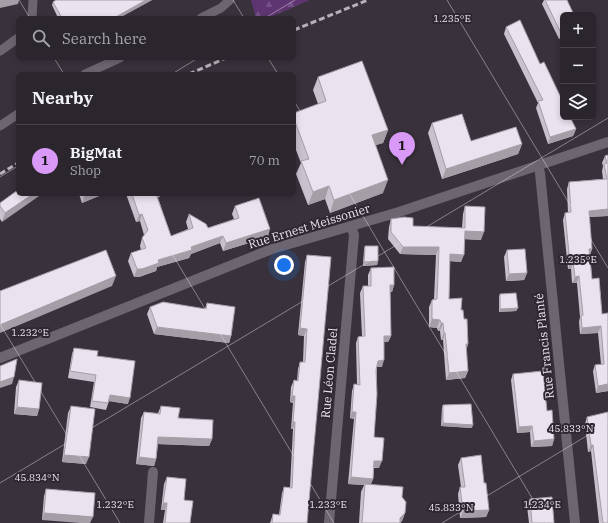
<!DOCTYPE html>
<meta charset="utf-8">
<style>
body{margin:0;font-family:"IBM Plex Serif",serif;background:#373239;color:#f1f3f6}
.controls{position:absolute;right:12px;top:12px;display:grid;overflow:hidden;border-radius:6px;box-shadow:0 2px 6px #0003}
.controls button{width:36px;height:36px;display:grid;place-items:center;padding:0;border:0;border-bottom:1px solid #474349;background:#2b262d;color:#f1f3f6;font:20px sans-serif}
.you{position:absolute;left:284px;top:265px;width:14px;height:14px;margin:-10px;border:3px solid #fff;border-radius:50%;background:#1a73e8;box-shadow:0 0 0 6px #1a73e833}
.badge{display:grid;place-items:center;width:26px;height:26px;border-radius:50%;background:#d99af7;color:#111;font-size:13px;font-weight:700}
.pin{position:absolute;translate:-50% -33px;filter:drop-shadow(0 1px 2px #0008)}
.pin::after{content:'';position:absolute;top:21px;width:14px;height:12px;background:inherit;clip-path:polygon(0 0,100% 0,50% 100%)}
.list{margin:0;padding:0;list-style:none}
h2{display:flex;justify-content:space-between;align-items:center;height:52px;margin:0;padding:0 16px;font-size:17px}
h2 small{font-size:13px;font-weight:400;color:#a6a5aa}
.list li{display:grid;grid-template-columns:26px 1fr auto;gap:12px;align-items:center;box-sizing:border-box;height:72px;padding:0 16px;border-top:1px solid #474349}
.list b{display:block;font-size:15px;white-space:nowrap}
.list p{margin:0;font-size:13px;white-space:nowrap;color:#a6a5aa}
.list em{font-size:13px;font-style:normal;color:#a6a5aa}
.icon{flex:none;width:22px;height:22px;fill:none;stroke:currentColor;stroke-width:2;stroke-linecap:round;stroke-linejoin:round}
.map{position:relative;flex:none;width:608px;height:523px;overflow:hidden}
.search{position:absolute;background:#2b262d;box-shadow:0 2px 6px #0003;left:16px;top:16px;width:280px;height:44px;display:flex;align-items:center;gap:10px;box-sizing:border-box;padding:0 14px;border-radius:6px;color:#a6a5aa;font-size:15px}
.panel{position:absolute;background:#2b262d;box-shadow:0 2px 6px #0003;left:16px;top:72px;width:280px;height:124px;border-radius:6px}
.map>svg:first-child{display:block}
.forest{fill:url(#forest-firs)}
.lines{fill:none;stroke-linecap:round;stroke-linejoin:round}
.service{stroke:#6d6671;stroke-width:9}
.minor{stroke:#6d6671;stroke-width:10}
.rail{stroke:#b7b2b9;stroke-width:3;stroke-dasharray:6 3;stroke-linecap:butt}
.wall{fill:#c9c2ce}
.shaded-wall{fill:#a49ea7}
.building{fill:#eae2ef;stroke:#a49ea7}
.ticks{fill:none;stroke:#e9e5eb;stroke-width:1;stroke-opacity:0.45}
.labels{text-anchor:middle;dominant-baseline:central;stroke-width:4;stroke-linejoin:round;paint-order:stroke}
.street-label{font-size:12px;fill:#e9e5eb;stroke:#2f2832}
.ticks-label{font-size:10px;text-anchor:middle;fill:#e9e5eb;stroke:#2f2832;stroke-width:4;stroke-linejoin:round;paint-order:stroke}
</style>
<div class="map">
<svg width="608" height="523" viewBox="0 0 608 523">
<defs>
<pattern id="forest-firs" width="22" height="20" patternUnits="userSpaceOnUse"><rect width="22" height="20" fill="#5e3571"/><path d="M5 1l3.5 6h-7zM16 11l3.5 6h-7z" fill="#755285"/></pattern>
</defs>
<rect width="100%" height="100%" fill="#39323c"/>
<polygon class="forest" points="251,0 310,0 268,18 256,18"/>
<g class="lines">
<g class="service">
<polyline points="32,18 33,0"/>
<polyline points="201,18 221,8 230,0"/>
<polyline points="0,51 18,38"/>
<polyline points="85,74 120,58"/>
<polyline points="0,126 18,114"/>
</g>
<g class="minor">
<polyline points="538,166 540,173 575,523"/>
<polyline points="0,358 272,249 399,212 608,142"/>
<polyline points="149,523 153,472"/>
<polyline points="329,523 354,235 351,226"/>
</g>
<g class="rail">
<polyline points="294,30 368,0"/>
<polyline points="189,74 226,58"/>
<polyline points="0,174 18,163"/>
</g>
</g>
<g class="wall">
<polygon points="56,0 152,0 119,18 58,18 52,5 53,2"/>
<polygon points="544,0 567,0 563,15 563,36 559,39 542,4"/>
<polygon points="506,27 540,64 576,129 573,136 548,144 536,108 538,103 504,34"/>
<polygon points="318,77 388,130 383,143 375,145 383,193 330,213 325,199 308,205 296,174 301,163 294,145 294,113 318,104 313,90"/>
<polygon points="432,123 471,141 522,144 518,154 442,179 428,133"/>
<polygon points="608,155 608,216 589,217 592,249 590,255 592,279 599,278 608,391 596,393 593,371 595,365 601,364 598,333 580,334 579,322 580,317 577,283 572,283 571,269 568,269 563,220 565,213 568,213 567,189 569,182 603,179 602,171 603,166 602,163 605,156"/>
<polygon points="18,190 2,222 0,219 0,203"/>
<polygon points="79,194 100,194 99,196 82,203"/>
<polygon points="126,194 162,194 158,198 171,236 188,229 186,222 189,214 208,228 234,219 232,214 235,206 268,237 223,251 220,243 191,254 189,258 157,267 156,271 139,277 134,277 128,261 131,253 141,250 140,246 142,238 144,235 140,221 136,222"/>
<polygon points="465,206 481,240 464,239 461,262 450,261 449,299 461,310 464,319 468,344 466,350 468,371 465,378 446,380 443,340 441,340 440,331 438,331 437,328 429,327 429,307 432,300 434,299 436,255 400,254 388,239 389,227 391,219 413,226 462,228 463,214"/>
<polygon points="365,246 378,261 377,265 363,266 364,250"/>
<polygon points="507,250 527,273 524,280 506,281 504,257"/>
<polygon points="307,255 307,523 270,523 273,514 279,515 282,493 284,487 290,487 293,429 291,429 293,403 290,402 291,387 294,380 297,381 298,369 300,362 303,362 304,336 298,335 305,262"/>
<polygon points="371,268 394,285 392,292 390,292 391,336 388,342 384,342 382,367 377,367 374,437 379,468 374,468 373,479 371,484 402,497 405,513 402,521 400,523 359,523 361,492 364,485 348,484 354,419 350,418 352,391 354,384 357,385 356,343 358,337 362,336 360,293 363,286 368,286 368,275"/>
<polygon points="500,294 518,308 516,311 499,312 499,297"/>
<polygon points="207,303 231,336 229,343 154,334 147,314 150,307 205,309"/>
<polygon points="74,348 128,404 109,401 106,410 90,407 94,382 68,378 72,354"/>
<polygon points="513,374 547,411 554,439 552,446 531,447 530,432 517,433 511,380"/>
<polygon points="19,380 39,409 37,416 14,414 16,387"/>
<polygon points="443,405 472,428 441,426 442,408"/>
<polygon points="71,406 86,464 62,462 68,413"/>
<polygon points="161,406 212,439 209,446 158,444 156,459 154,466 136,464 141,418 144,412 158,413"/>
<polygon points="587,417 608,523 599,523 591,451 588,452 585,424"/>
<polygon points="461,458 484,483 489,510 486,517 460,518 458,494 460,487 461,487 458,465"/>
<polygon points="167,477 184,500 190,523 163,523 165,510 161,510 164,484"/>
<polygon points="46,489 95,493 42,520 44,496"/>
<polygon points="530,499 554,523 529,523 527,506"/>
</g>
<g class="shaded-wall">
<polygon points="0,0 19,0 18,4 0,8"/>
<polygon points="146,0 152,0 119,18 114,18"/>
<polygon points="563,32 563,36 559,39 561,33"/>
<polygon points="576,129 573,136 548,144 550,137"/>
<polygon points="388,130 383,143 367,148 372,135"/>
<polygon points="522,144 518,154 442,179 446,169"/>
<polygon points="388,180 383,193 330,213 334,200"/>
<polygon points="329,186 325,199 308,205 313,192"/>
<polygon points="33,194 42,194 2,222 5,213"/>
<polygon points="85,194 100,194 99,196 82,203"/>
<polygon points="157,194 162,194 153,202"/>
<polygon points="608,209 608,216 586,217 589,211"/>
<polygon points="142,214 140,221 136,222 139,215"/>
<polygon points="270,229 268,237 223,251 226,243"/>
<polygon points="465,231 484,232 481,240 462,239"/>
<polygon points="223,236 220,243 191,254 189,258 157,267 156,271 139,277 134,277 137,269 191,247"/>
<polygon points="403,247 439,247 436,255 400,254"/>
<polygon points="589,249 592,249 590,255"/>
<polygon points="450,254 464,255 461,262 448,261"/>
<polygon points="378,261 377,265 363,266 364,262"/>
<polygon points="573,262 571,269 568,269 570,263"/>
<polygon points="527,273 524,280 506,281 509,274"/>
<polygon points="116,276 112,286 0,333 0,325"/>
<polygon points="579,276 577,283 572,283 575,277"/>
<polygon points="390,285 394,285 392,292 387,292"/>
<polygon points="518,308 516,311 499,312 500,309"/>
<polygon points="432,319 440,320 437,328 429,327"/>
<polygon points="441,323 443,323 440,331 438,331"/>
<polygon points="601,326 598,333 580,334 582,328"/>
<polygon points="157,327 231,336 229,343 154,334"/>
<polygon points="300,328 307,329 304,336 298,335"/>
<polygon points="444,333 445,333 443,340 441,340"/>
<polygon points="384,336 391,336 388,342 382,342"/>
<polygon points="466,344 468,344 466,351"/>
<polygon points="384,360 382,367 375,367 378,361"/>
<polygon points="468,371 465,378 446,380 449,373"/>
<polygon points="14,377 12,384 0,388 0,382"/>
<polygon points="608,384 608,391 596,393 598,386"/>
<polygon points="110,395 130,398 128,404 108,401"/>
<polygon points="292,396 295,396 293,403 290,402"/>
<polygon points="17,407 39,409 37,416 14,414"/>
<polygon points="352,412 356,412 354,419 350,418"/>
<polygon points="293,422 295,422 293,429 291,429"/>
<polygon points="443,423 473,425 472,428 441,426"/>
<polygon points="532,426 530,432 517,433 519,427"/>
<polygon points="158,437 212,439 209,446 156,444"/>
<polygon points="554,439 552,446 531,447 534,441"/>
<polygon points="591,445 593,445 591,451 588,452"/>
<polygon points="64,455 89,457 86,464 62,462"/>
<polygon points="139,457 156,459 154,466 136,464"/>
<polygon points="374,461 382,461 379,468 372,467"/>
<polygon points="351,477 373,479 370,486 365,484 364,485 348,484"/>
<polygon points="163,503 167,503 165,510 161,510"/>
<polygon points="489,510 486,517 460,518 463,511"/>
<polygon points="44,513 93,517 90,523 80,523 42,520"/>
<polygon points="405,513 402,521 400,523 400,518"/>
</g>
<g class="building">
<polygon points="56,0 146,0 114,18 70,18 69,17 67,18 62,18 53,2"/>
<polygon points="545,0 567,0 574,15 563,15 563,32 561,33"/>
<polygon points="520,20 540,64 544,62 563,102 563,117 570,117 576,129 550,137 538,101 543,100 506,27"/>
<polygon points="362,61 388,130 372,135 388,180 334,200 329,186 313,192 301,161 309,159 294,119 294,113 326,101 318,77"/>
<polygon points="462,114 471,141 516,127 522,144 446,169 432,123"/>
<polygon points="608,155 608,209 589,211 592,249 589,249 592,279 599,278 602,314 608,313 608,384 598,386 595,365 604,364 601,326 582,328 581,316 583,315 579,276 575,277 573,262 570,263 565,213 571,212 569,182 607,179 604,164 607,163 605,156"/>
<polygon points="18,190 18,194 33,194 5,213 0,206 0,203"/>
<polygon points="132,194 157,194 156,194 171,236 193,228 189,214 206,224 208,228 239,218 235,206 259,198 270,229 226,243 223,236 191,247 192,250 158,260 159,263 142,269 137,269 131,253 146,248 142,238 148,230 142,214 139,215"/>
<polygon points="465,206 485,207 484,232 465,231 464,255 450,254 449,299 462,298 461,310 463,310 464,319 467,319 468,344 466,344 468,371 449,373 445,333 444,333 443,323 441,323 440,320 432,319 432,300 437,299 439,247 403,247 391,232 391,219 404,217 413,218 413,226 465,228"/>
<polygon points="365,246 378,246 378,261 364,262"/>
<polygon points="525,249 527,273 509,274 507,250"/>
<polygon points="106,250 116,276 0,325 0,291"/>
<polygon points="307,255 331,257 307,523 272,523 273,514 280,515 284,487 292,488 295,422 293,422 295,396 292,396 294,380 298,381 300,362 305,362 307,329 300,328"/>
<polygon points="394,267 394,285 390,285 391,336 384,336 384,360 378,361 376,370 377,394 374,437 384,438 382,461 374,461 373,479 351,477 356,412 352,412 354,384 360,385 358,337 365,336 363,286 371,286 371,268"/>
<polygon points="516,293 518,308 500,309 500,294"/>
<polygon points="163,302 206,309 207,303 235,307 231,336 157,327 150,307"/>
<polygon points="74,348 98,351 97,356 135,361 130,398 110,395 108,403 92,401 96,375 70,371"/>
<polygon points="17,359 14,377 0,382 0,366"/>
<polygon points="543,371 547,411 552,410 554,439 534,441 532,426 519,427 513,374"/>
<polygon points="19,380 42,383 39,409 17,407"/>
<polygon points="471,404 473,425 443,423 443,405"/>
<polygon points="71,406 95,409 89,457 64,455"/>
<polygon points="161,406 180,408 178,418 213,420 212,439 158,437 156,459 139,457 144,412 160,414"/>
<polygon points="608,412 608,523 603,523 593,445 591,445 587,417"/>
<polygon points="481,455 484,483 486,483 489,510 463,511 460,487 465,487 461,458"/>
<polygon points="167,477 186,479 184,500 193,501 190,523 165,523 167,503 163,503"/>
<polygon points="365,484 403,487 402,497 406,502 405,513 400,518 400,523 362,523"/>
<polygon points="46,489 95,493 93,517 44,513"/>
<polygon points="552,497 554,523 532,523 530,499"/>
</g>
<path class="ticks" d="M19,0L30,18M233,0L244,18M447,0L608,268M265,18L295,0M54,58L64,74M268,58L278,74M172,74L198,58M294,101L547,523M0,177L18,166M136,194L334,523M0,324L120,523M0,483L608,118M442,523L608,423"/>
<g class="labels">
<g class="street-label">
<text transform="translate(309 226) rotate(-17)">Rue Ernest Meissonier</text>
<text transform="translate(544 346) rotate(-96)">Rue Francis Planté</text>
<text transform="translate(329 373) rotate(-85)">Rue Léon Cladel</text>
</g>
</g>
<g class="ticks-label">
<text x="452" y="22">1.235°E</text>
<text x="578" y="263">1.235°E</text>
<text x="30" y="336">1.232°E</text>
<text x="571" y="432">45.833°N</text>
<text x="37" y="481">45.834°N</text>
<text x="115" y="508">1.232°E</text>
<text x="328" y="508">1.233°E</text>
<text x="542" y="508">1.234°E</text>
<text x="451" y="511">45.833°N</text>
</g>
</svg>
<div class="controls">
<button>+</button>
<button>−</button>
<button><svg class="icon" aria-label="layers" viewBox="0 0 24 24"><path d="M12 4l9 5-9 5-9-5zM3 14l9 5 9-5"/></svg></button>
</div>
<div class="you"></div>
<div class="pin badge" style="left:402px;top:165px">1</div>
<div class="search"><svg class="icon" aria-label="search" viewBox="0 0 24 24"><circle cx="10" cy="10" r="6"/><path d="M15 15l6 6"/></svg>Search here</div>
<section class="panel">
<h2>Nearby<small></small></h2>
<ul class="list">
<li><span class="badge">1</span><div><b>BigMat</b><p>Shop</p></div><em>70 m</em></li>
</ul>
</section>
</div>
